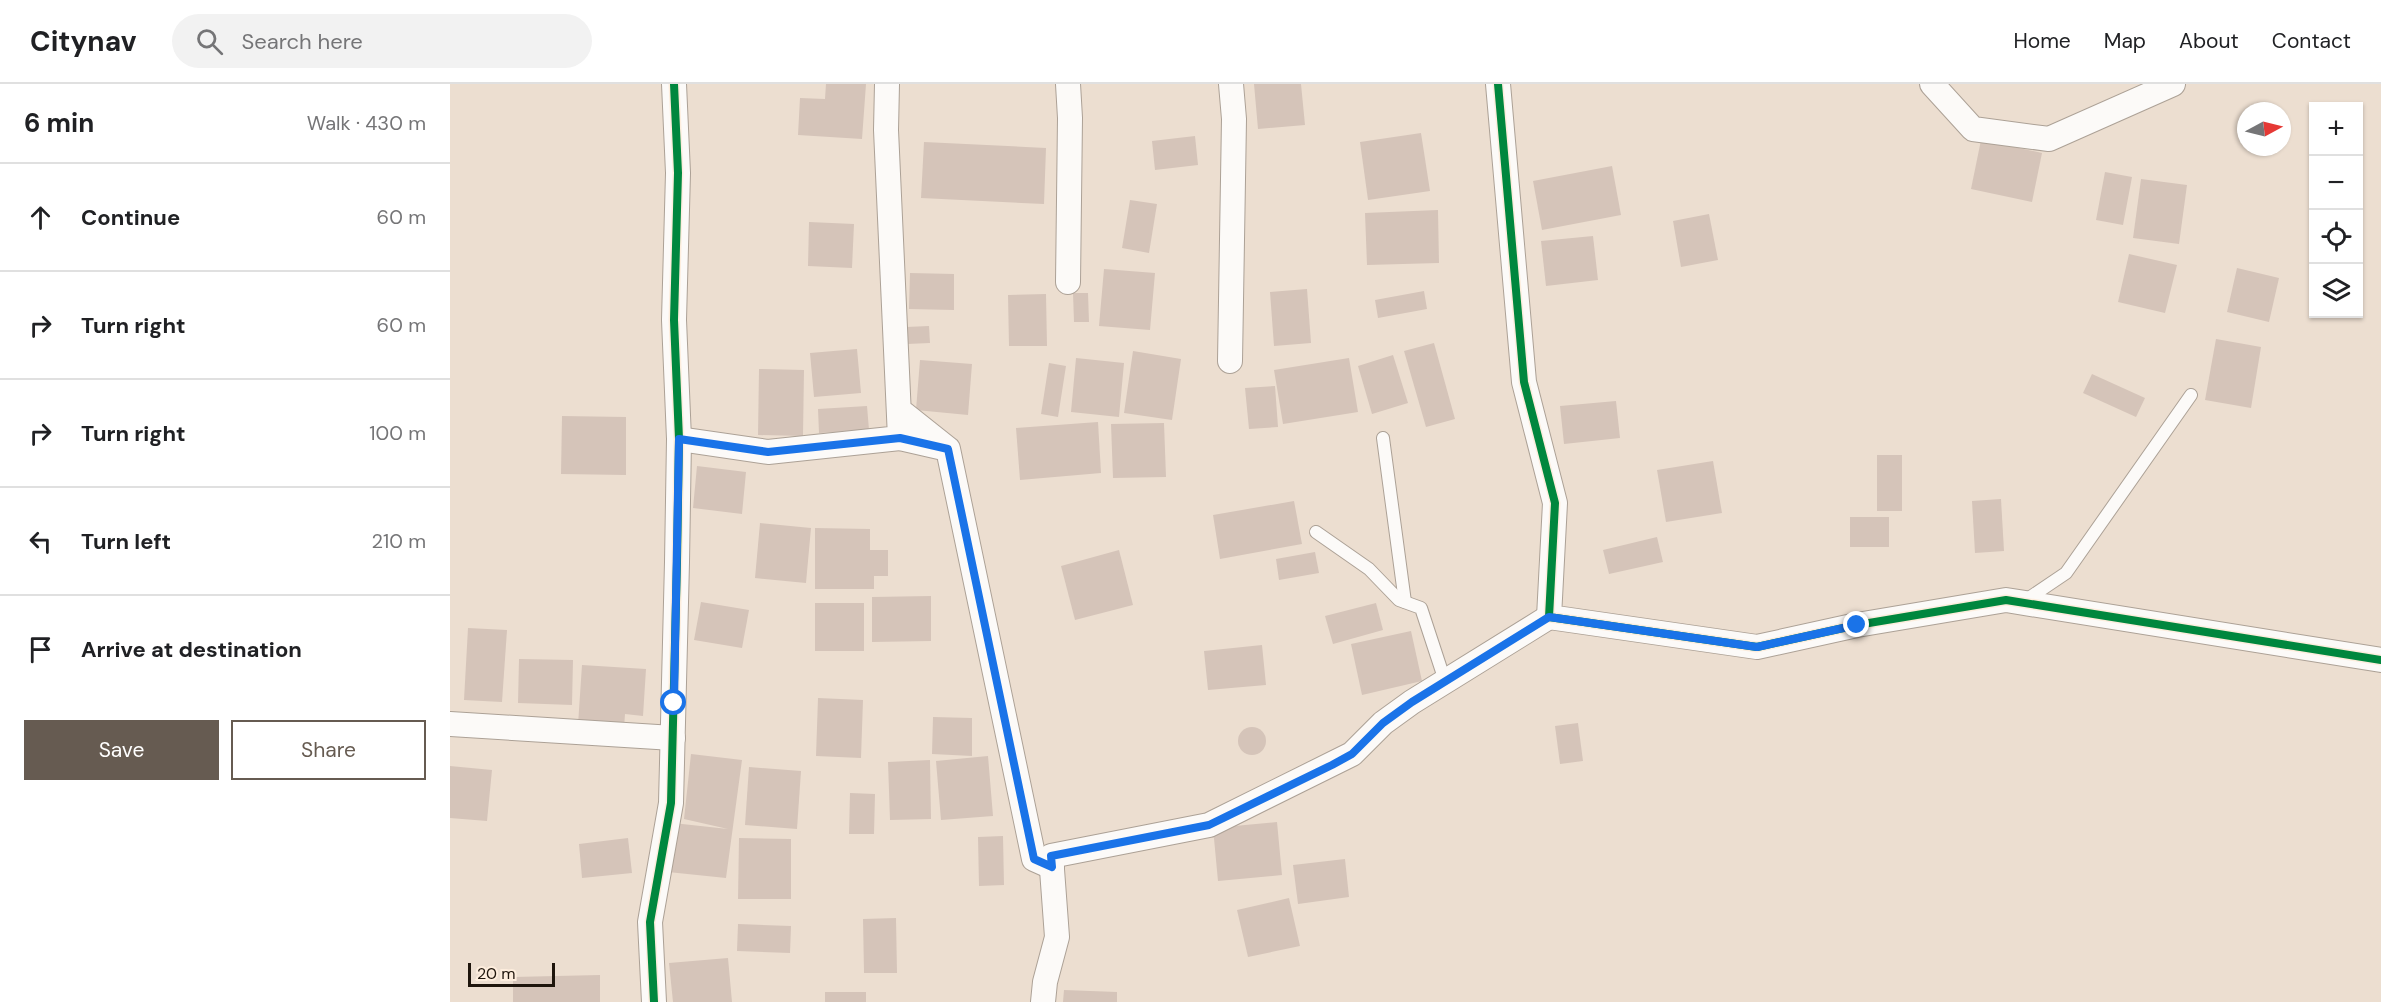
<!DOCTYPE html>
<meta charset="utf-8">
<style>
body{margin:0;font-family:"DM Sans",sans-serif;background:#f2f2f2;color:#202124}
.controls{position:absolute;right:18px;top:18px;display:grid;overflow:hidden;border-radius:0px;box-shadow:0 2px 4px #0004}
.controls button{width:54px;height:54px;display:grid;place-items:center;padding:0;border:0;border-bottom:2px solid #e0e0e0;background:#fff;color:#202124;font:30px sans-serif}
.compass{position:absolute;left:1787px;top:18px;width:54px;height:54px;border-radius:50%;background:#fff;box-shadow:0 2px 4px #0004;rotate:83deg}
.scale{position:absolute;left:18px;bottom:15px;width:87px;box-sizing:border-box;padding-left:6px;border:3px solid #1e150c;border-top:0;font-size:16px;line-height:21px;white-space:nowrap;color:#1e150c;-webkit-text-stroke:4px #fdeddd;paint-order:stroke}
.stop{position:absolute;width:18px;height:18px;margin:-14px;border:4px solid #1a73e8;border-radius:50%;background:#fff}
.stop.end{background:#1a73e8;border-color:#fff;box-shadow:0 2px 6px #0008}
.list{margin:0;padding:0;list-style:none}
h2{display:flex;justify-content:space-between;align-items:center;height:78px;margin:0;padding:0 24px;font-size:26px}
h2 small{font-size:20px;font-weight:400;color:#757577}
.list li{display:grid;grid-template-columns:39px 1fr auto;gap:18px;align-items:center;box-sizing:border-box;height:108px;padding:0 24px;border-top:2px solid #e0e0e0}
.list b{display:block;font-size:22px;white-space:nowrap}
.list em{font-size:20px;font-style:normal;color:#757577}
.actions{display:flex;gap:12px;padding:18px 24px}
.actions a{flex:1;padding:14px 0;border:2px solid #665b51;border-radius:0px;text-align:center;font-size:21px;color:#665b51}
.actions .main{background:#665b51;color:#fff}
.icon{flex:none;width:33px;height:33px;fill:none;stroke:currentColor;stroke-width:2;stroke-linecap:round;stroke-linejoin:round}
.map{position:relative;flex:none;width:1931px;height:918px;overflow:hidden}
header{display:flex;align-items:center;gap:36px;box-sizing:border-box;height:84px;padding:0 30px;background:#fff;border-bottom:2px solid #e0e0e0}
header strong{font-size:28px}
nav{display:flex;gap:33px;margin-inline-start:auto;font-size:21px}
.search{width:420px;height:54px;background:#f2f2f2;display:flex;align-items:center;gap:15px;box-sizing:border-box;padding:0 21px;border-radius:33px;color:#757577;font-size:22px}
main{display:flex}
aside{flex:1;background:#fff}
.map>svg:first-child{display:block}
.building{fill:#d5c4b9}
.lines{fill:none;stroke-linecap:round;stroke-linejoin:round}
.lane-casing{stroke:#aca196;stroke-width:14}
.street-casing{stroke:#aca196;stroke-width:26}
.lane{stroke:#fcfaf8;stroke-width:12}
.street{stroke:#fcfaf8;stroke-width:24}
.cycleway-casing{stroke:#fdeddd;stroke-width:11}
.cycleway{stroke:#00873e;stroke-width:8}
.route{stroke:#1a73e8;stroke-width:8}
</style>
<header>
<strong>Citynav</strong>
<div class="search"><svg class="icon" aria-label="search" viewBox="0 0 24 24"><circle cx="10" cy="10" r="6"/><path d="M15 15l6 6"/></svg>Search here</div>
<nav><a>Home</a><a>Map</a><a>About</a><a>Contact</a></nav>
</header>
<main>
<aside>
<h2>6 min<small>Walk · 430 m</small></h2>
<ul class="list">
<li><svg class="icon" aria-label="ahead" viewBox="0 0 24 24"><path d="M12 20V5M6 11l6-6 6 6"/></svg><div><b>Continue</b></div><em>60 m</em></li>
<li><svg class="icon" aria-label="right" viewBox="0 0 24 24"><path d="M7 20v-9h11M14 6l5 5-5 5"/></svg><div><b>Turn right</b></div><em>60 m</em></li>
<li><svg class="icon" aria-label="right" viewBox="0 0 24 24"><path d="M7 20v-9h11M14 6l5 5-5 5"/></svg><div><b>Turn right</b></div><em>100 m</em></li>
<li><svg class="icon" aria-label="left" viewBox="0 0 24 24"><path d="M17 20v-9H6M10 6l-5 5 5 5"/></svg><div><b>Turn left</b></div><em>210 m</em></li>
<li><svg class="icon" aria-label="arrive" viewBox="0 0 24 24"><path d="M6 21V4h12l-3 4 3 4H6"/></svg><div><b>Arrive at destination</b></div></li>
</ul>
<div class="actions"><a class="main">Save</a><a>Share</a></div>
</aside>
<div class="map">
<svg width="1931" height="918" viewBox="0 0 1931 918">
<rect width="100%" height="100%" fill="#ecded0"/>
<g class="building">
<polygon points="376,0 416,0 412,55 348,51 350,14 375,15"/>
<polygon points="804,0 851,0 855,41 808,45"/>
<polygon points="971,49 980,107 918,116 910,58"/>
<polygon points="745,52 748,81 705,86 702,57"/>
<polygon points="1531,56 1592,69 1582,118 1521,105"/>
<polygon points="474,58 596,64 594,120 471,114"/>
<polygon points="1162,82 1171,131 1092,146 1083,97"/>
<polygon points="1655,88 1682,93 1673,141 1646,136"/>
<polygon points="1691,95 1737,101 1729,160 1683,154"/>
<polygon points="680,116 707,120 699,169 672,164"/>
<polygon points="988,126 989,179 917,181 915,129"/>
<polygon points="1259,130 1268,176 1231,183 1223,137"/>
<polygon points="359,138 404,140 402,184 358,182"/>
<polygon points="1143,152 1148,196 1096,202 1091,157"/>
<polygon points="1679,170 1727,181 1715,229 1668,218"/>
<polygon points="1787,184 1829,194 1819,238 1777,228"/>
<polygon points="654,185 705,189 700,246 649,242"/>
<polygon points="460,189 504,190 504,226 459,225"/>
<polygon points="857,205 861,259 824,262 820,208"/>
<polygon points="974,207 977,225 928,234 925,216"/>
<polygon points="623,209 638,209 639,238 624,238"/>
<polygon points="596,210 597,262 559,262 558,211"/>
<polygon points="479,242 480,259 457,260 456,243"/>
<polygon points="1766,255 1811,263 1801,324 1755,316"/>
<polygon points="984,259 1005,335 976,343 954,267"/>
<polygon points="407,265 411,309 364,313 360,269"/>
<polygon points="683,267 731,275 722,336 674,329"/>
<polygon points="943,271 958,319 922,330 908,282"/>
<polygon points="626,274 674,279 669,333 621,328"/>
<polygon points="899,274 908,328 833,340 824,286"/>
<polygon points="470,276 522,280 518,331 466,326"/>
<polygon points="599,279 616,282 608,333 591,330"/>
<polygon points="309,285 354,286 353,352 308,351"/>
<polygon points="1642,290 1695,314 1686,333 1633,309"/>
<polygon points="825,302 828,343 799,345 795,304"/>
<polygon points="1166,317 1170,354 1114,360 1110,322"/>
<polygon points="417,322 419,346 369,349 368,325"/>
<polygon points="112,332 176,333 176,391 111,390"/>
<polygon points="648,338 651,389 570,396 566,344"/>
<polygon points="714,339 716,393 663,394 661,340"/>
<rect x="1427" y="371" width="25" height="56"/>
<polygon points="1263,377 1272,429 1216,438 1207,386"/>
<polygon points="247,382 296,388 292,430 243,424"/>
<polygon points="1551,415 1554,467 1525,469 1522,417"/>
<polygon points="844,417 852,460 770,475 763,431"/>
<rect x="1400" y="433" width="39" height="30"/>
<polygon points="310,439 361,444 356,499 305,494"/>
<polygon points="365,444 420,445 420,466 438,466 438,492 424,492 424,505 365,505"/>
<polygon points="1207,453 1213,478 1159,490 1153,466"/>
<polygon points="669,466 683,521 625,536 611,482"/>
<polygon points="865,468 869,489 829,496 826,475"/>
<polygon points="481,512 481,557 422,558 422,513"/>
<polygon points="251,518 299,526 292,564 244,556"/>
<rect x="365" y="519" width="49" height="48"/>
<polygon points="926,519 933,546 883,560 875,532"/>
<polygon points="18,544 57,546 52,618 14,616"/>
<polygon points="961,547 972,597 912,611 901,560"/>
<polygon points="812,561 816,601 758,606 754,567"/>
<polygon points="69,575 123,576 122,621 68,619"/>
<polygon points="132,581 196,585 193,632 175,630 174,644 128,641"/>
<polygon points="368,614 413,616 411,674 366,672"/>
<polygon points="483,633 522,634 522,672 482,670"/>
<polygon points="1128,639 1133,677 1110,680 1105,642"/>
<circle cx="802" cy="657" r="14"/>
<polygon points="241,670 292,676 276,794 218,788 223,739 278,745 234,735"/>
<polygon points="538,672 543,732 491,736 486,677"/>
<polygon points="480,676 481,735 440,736 438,678"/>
<polygon points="0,682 42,686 37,737 0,734"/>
<polygon points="299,683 351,687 347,745 295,741"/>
<polygon points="400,709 425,710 424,750 399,750"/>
<polygon points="827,738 832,791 768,797 763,744"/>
<polygon points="553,752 554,801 529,802 528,753"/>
<polygon points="178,754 182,789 132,794 129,760"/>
<polygon points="289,754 341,755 341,815 288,815"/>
<polygon points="895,775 899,813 848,820 843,781"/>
<polygon points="839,814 850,862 798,873 787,826"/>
<polygon points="446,834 447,889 414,889 413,835"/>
<polygon points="288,840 341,842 340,869 287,867"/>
<polygon points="278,874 282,918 223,918 219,879"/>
<polygon points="150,891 150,918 63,918 63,893"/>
<polygon points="614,906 667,908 667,918 613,918"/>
<rect x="375" y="908" width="41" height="10"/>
</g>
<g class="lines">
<g class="lane-casing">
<g id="lane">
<polyline points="933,354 955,518"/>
<polyline points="866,448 919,485 949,516 971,524 995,597"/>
<polyline points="1573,518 1616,489 1741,311"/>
</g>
</g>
<g class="street-casing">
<g id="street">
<polyline points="618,0 620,34 618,198"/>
<polyline points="1048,0 1074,298 1105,419 1099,533 1307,563 1407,541 1556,516 1931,576"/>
<polyline points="1482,0 1523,45 1599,55 1723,0"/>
<polyline points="780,277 784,35 781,0"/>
<polyline points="229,355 318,368 450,354 436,46 437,0"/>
<polyline points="498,365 454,330 450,354 498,365 584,775 602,783"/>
<polyline points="0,640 223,654"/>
<polyline points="204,918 200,838 221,719 227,478 229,355 224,236 228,89 224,0"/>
<polyline points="593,918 595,898 607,853 601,772 759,741 902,670 933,639 962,618 1099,533"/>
</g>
</g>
<use href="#lane" class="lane"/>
<use href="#street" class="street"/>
<g class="cycleway-casing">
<g id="cycleway">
<polyline points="1048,0 1074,298 1105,419 1099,533 1307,563 1407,541 1556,516 1931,576"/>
<polyline points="204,918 200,838 221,719 227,478 229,355 224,236 228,89 224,0"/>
</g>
</g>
<use href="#cycleway" class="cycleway"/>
</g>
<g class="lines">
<polyline class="route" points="224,619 229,355 318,368 450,354 498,365 584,775 602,783 601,772 759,741 882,681 902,670 933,639 962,618 1099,533 1307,563 1407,541"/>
</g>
</svg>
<div class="controls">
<button>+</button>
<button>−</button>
<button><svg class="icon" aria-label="locate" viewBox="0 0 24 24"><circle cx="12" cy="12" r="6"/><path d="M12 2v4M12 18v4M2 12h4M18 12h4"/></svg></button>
<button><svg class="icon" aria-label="layers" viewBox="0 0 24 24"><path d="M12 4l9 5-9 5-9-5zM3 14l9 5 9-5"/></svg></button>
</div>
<svg class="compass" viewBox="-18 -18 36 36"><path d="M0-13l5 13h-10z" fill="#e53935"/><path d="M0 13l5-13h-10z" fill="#757577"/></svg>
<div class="scale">20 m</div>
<div class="stop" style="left:224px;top:619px"></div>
<div class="stop end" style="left:1407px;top:541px"></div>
</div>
</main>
